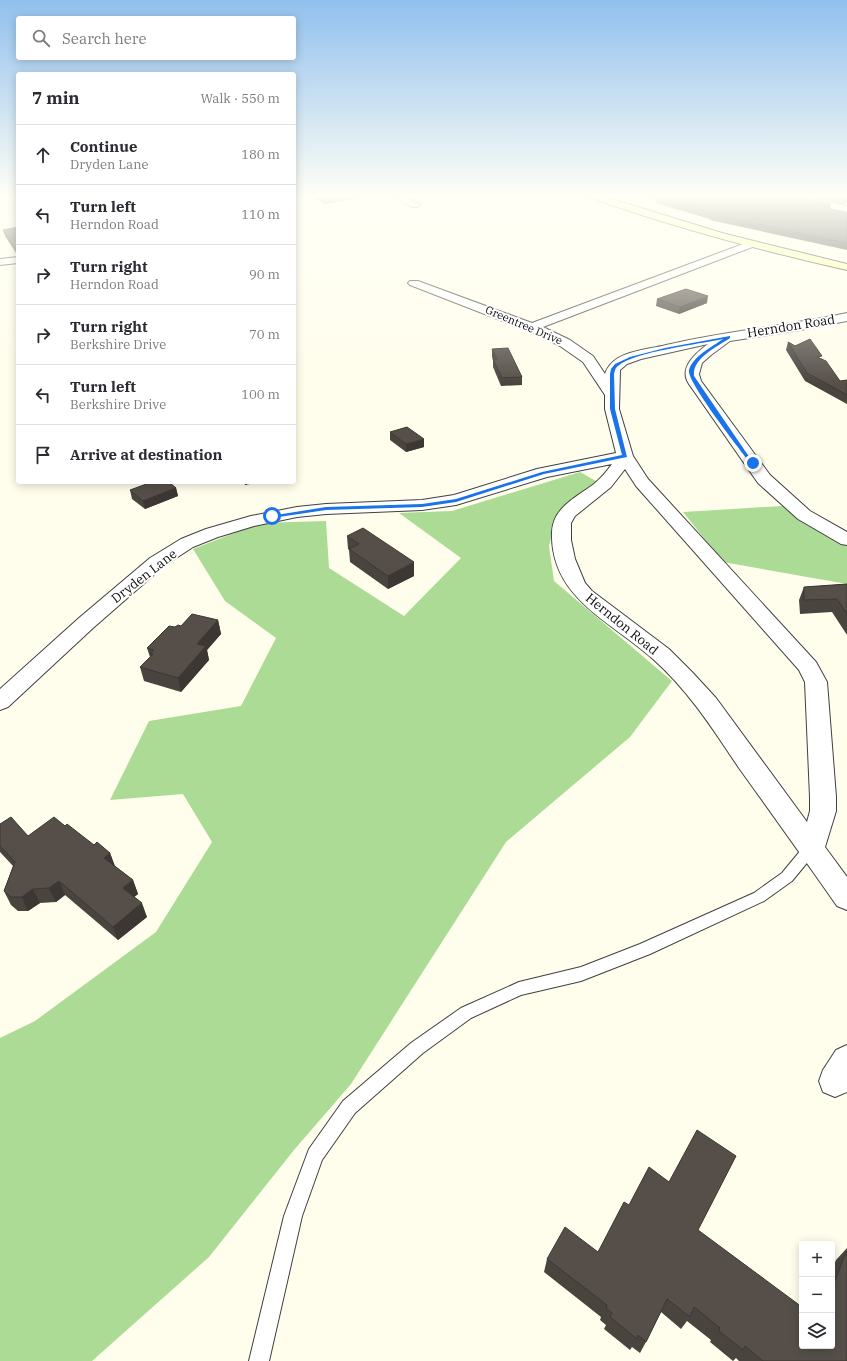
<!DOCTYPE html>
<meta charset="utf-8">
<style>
body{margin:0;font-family:"IBM Plex Serif",serif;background:#f2f2f3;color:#2b2b33}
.controls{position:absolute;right:12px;bottom:12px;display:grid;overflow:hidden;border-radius:4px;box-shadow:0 2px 10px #0003}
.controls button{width:36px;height:36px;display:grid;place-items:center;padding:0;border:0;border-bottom:1px solid #e1e1e2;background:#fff;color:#2b2b33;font:20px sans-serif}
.stop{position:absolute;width:12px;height:12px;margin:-9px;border:3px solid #1a73e8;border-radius:50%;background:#fff}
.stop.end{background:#1a73e8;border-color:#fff;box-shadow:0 1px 4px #0008}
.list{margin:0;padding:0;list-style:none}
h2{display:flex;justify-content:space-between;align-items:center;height:52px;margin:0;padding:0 16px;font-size:17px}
h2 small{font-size:13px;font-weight:400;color:#7c7c81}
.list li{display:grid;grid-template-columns:26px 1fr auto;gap:12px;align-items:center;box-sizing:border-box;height:60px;padding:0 16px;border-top:1px solid #e1e1e2}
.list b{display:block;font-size:15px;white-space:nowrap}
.list p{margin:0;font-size:13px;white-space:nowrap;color:#7c7c81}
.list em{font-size:13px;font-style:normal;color:#7c7c81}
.icon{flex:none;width:22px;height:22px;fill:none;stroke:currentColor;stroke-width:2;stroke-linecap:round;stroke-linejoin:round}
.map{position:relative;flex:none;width:847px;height:1361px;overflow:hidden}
.search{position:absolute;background:#fff;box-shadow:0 2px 10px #0003;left:16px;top:16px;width:280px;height:44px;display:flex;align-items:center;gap:10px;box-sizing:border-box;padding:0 14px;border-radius:4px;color:#7c7c81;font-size:15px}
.panel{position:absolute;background:#fff;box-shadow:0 2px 10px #0003;left:16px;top:72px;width:280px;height:412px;border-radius:4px}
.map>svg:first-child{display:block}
.forest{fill:#abdb94}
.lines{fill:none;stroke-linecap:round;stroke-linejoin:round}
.lane-casing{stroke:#404040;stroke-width:2}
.street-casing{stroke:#404040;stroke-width:2}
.secondary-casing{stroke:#2f2f2f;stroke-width:2}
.lane{fill:#fff;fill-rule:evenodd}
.street{fill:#fff;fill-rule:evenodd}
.secondary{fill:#fdffa7;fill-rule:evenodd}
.wall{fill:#4a443f}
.shaded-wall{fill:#3c3733}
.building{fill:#564f49;stroke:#3c3733}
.route{fill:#1a73e8}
.labels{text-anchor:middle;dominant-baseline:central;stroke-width:4;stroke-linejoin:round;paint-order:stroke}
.far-street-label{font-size:11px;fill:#0d0d0d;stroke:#fff}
.street-label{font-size:13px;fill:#0d0d0d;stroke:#fff}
</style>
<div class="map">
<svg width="847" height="1361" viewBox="0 0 847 1361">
<rect width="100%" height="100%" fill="#fffeec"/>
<g class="forest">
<polygon points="580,472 596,481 556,517 549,546 554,581 672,681 630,737 506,842 351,1084 294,1150 209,1257 92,1361 0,1361 0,1038 35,1021 156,932 212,842 183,794 110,800 149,721 241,706 276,638 225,601 193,549 260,523 326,521 329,568 404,616 461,558 399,513 452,511"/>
<polygon points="782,506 847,541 847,584 723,562 683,512"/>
</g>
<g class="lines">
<g class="lane-casing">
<polygon id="lane" points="811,843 816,844 818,848 816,852 792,881 764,901 650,954 581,981 521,995 471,1018 423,1053 355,1113 322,1160 302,1216 269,1361 249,1361 284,1216 309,1149 343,1101 411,1043 461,1008 519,982 581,967 640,944 754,893 782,873 806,844"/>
</g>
<g class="street-casing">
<g id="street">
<polygon points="391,195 402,195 420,205 418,207 412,207"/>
<polygon points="777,195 793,195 847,206 847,212 782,198"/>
<path d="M751,241L755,242L756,244L755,246L543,327L570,340L593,356L605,374C607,367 612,362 618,358C632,350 650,349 666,345C725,331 787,326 847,313V321L800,330L730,341L711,355L702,363L699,374L701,381L770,475L810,511L847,532V545L841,544L798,519L758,483L689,384C678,368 696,353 708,344L641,359L627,364L620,370L619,409L633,456L648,479L816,662L827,682L836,797V811L825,847L847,877V910L837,906C805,860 772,814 739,768C713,729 688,690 653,659C611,621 550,598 552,532C553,507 577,497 594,484C601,478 607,471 612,464L547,477L456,505L422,510L326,514L297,517L254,526L218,537L193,547L164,566L93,628L8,707L0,710V689L79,618L150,558L181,539L206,529L251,516L297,507L326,504L422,500L454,495L537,469L616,453L605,409V395L583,362L560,346L541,336L410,285L408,283L410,281H418L532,323ZM625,469L636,486L799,670L805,682L810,797V811L807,822L716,698L692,672L669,649L592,591L585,583L575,559L571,540V523L575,516L611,487Z"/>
<polygon points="18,257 18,263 0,265 0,259"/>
<polygon points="847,1045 847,1092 835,1097 823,1092 819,1081 823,1070 836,1050"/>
</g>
</g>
<g class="secondary-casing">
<path id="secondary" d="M586,195H599L722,233L847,264V270C759,250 673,227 588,197Z"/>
</g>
<use href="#lane" class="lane"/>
<use href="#street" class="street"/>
<use href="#secondary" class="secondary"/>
</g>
<g class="wall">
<polygon points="309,195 362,195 362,198 324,204"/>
<polygon points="640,195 786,195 830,209 847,213 847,250 710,220 710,219 656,203 657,200"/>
<polygon points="799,195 847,195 847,202 843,204"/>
<polygon points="18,227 18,256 5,236 3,230"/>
<polygon points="657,299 707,303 679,314 656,306"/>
<polygon points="788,342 822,359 840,381 847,380 847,404 805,381 786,350"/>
<polygon points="492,349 522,377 522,385 501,386 493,367 493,360 492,357"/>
<polygon points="390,432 424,447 406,452 390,440"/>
<polygon points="176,488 178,496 145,509 132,499 130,490"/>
<polygon points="347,536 414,576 388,589 350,562 349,550 348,549"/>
<polygon points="847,584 847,635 832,612 800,614 799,600 804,587"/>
<polygon points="218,620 221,634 207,650 209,660 181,692 144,681 140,667 150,657 147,648 175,627 181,626"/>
<polygon points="0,824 28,836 65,826 94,845 110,853 115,866 133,880 138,894 134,897 147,917 118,940 65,895 56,902 40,903 28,911 18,911 11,905 4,891 13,866 0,852"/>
<polygon points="629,1205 698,1230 832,1346 832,1270 836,1260 847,1248 847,1361 739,1361 736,1358 733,1361 710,1342 711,1340 687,1321 681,1329 661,1312 646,1342 640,1353 632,1347 630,1350 604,1329 606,1325 600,1320 601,1317 544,1272 547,1259 598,1252"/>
</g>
<g class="shaded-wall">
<polygon points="347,195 362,195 362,198 324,204 323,198"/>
<polygon points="847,197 847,202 843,204 845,198"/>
<polygon points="831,204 830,210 824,208"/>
<polygon points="708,296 707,303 679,314 680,307"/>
<polygon points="424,439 424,447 406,452 406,444"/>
<polygon points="244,482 260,482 245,485"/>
<polygon points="176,488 178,496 145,509 143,501"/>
<polygon points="414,562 414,576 388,589 388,576"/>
<polygon points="218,620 221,634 207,650 209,660 181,692 178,678 197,644"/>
<polygon points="110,853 115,867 104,858"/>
<polygon points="133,880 138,894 128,902 123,888"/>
<polygon points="59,881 65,895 56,902 49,888"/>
<polygon points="33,889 40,903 28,911 22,897"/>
<polygon points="142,903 147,917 118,940 113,927"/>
</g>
<g class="building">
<polygon points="318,195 347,195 323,198"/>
<polygon points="657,195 786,195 831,204 824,208 847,213 847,243 711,214 713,213 657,198 662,196"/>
<polygon points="828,195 847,195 847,197 845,198"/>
<polygon points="18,227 18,252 3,230"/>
<polygon points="686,289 708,296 680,307 657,299"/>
<polygon points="810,339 822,356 817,357 826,361 840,381 847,380 847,395 807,373 788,342 795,346"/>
<polygon points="508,348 522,377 502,378 493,359 497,359 492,349"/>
<polygon points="407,427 424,439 406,444 390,432"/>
<polygon points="152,482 169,482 176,488 143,501 130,490"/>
<polygon points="363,528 414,562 388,576 349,549 359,544 347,536"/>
<polygon points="847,584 847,614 837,599 804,600 804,587"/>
<polygon points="192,614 218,620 197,644 206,646 178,678 140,667 153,654 150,654 154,650 147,648 169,626 175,627 178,625 181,626"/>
<polygon points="11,817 28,836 54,817 65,826 67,824 94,845 97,842 110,853 104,858 133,880 123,888 142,903 113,927 59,881 49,888 33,889 22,897 11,897 4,891 15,862 0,846 0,824"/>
<polygon points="697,1130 736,1156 698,1230 802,1307 802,1346 832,1346 832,1296 833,1293 832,1291 832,1288 847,1250 847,1361 763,1361 745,1346 743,1350 719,1331 720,1328 694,1307 690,1317 667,1299 646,1342 638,1335 637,1339 610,1317 612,1313 606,1308 607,1305 547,1259 565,1227 598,1252 624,1202 629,1205 649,1167 669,1182"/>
</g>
<linearGradient id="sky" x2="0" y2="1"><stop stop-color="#91c0ee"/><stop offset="0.51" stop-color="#fffff6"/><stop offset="1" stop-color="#fffff6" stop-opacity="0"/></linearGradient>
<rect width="847" height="385" fill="url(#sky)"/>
<path class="route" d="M730,336V338C717,347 692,358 694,376L754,464H751C741,451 686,381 689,370C693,356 712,347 723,339C700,344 633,352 618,366C615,368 615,371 614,374L615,409L627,457L544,474L456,502L422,507L326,510L272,518L270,516L326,507L422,504L456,499L542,472L622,455L610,409V374L611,369L615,364L630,357L665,348Z"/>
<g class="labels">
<g class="far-street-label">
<text transform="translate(524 325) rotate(23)">Greentree Drive</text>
</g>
<g class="street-label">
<text transform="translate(791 326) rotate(-9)">Herndon Road</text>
<text transform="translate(144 576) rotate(-38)">Dryden Lane</text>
<text transform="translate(622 624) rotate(39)">Herndon Road</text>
</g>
</g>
</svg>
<div class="controls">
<button>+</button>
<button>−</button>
<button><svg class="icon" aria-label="layers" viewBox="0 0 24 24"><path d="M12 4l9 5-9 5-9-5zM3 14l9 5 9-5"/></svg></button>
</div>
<div class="stop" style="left:272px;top:516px"></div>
<div class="stop end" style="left:753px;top:463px"></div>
<div class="search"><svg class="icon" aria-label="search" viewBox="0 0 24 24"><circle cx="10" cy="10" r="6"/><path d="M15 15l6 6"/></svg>Search here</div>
<section class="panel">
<h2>7 min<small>Walk · 550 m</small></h2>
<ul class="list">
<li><svg class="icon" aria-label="ahead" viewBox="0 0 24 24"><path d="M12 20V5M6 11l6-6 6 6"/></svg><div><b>Continue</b><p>Dryden Lane</p></div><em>180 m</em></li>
<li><svg class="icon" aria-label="left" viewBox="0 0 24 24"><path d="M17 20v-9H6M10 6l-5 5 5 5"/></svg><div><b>Turn left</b><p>Herndon Road</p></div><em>110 m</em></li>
<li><svg class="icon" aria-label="right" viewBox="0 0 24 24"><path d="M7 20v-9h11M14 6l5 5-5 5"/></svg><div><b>Turn right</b><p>Herndon Road</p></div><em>90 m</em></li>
<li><svg class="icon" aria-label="right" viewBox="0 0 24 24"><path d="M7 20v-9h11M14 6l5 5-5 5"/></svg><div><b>Turn right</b><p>Berkshire Drive</p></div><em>70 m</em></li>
<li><svg class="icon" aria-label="left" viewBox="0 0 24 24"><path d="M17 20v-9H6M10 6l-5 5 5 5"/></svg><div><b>Turn left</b><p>Berkshire Drive</p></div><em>100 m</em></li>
<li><svg class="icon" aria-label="arrive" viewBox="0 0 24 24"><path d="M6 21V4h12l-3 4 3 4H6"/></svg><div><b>Arrive at destination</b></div></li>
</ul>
</section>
</div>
